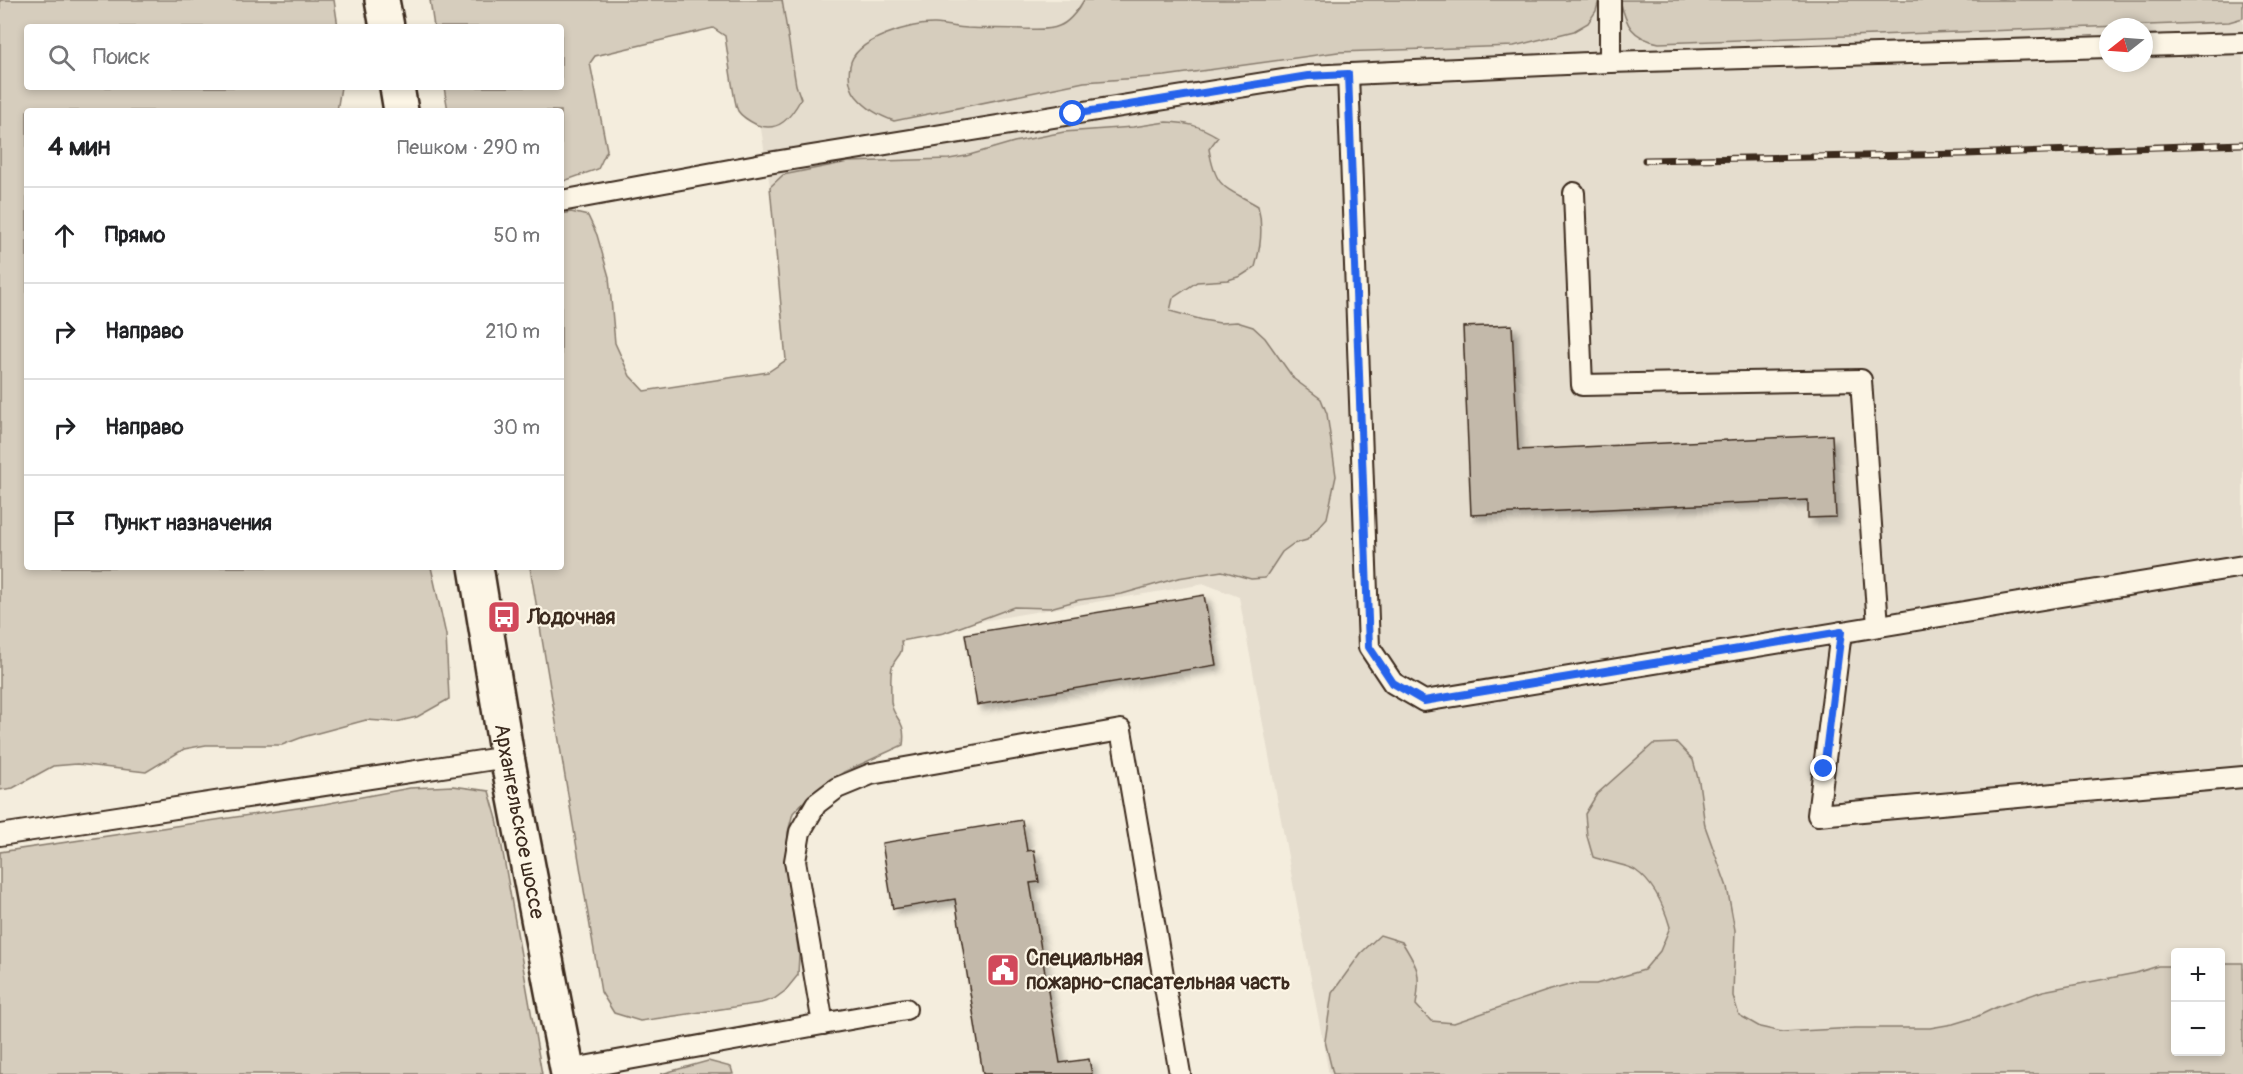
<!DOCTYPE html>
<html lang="ru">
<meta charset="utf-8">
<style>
body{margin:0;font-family:Pangolin,sans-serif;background:#f6f6f6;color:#202124}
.controls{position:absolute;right:18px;bottom:18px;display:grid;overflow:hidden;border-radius:6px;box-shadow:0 3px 9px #0003}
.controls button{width:54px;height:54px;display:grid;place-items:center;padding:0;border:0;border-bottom:2px solid #e0e0e0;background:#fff;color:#202124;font:30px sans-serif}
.compass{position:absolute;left:2099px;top:18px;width:54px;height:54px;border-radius:50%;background:#fff;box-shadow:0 3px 9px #0003;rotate:253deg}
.stop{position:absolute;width:18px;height:18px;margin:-14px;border:4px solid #2563eb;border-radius:50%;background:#fff}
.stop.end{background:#2563eb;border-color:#fff;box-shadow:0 2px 6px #0008}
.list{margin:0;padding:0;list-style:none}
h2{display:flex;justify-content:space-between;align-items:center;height:78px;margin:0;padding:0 24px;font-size:26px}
h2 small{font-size:20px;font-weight:400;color:#757577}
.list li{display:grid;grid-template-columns:39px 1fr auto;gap:18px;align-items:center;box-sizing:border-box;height:96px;padding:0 24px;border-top:2px solid #e0e0e0}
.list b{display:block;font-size:22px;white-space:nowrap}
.list em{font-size:20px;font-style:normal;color:#757577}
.icon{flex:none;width:33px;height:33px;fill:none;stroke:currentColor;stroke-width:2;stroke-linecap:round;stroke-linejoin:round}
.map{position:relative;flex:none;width:2243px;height:1074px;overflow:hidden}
.search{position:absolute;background:#fff;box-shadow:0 3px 9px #0003;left:24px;top:24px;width:540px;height:66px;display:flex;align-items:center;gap:15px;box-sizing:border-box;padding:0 21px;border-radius:6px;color:#757577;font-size:22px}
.panel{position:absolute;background:#fff;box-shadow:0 3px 9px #0003;left:24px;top:108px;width:540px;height:462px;border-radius:6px}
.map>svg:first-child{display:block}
.built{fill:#e5ddce;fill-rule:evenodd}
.green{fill:#d6cdbd;stroke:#887c6e;stroke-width:1.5}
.building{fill:#c3b9aa;stroke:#3b2a1e;stroke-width:1.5;filter:url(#shadow)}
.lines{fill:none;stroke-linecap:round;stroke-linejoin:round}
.lane-casing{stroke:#3b2a1e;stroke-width:24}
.primary-casing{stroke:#3b2a1e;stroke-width:38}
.lane{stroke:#fcf5e5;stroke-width:20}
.primary{stroke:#fcf5e5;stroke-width:33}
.rail-casing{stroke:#3b2a1e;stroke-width:7}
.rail{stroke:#fcf5e5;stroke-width:4.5;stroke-dasharray:14;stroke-linecap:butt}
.route{stroke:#2563eb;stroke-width:8}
.labels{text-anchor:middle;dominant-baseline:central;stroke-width:4.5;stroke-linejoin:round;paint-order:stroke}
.poi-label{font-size:21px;font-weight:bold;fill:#3b2a1e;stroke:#fcf5e5;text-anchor:start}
.street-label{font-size:21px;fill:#3b2a1e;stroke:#fcf5e5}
</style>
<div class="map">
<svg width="2243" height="1074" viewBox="0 0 2243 1074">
<defs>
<filter id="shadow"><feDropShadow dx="5.5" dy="5.5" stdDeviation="3" flood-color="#0004"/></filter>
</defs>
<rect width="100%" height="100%" fill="#f4eddd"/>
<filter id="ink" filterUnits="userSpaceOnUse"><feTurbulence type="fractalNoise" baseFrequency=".0167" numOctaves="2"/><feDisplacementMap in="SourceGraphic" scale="12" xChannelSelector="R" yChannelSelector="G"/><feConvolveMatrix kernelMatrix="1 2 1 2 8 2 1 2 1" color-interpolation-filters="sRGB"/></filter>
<g filter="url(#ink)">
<path class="built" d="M741,0H2243V1029L2221,1032L2220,952H2176L2175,1040L1954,1074H1329L1239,597L1205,584L841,644ZM2108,27H2144V63H2108Z"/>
<g class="green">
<polygon points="0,0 334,0 338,27 27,27 27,87 341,87 337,111 27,111 27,567 431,567 446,635 449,699 417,717 396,722 366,720 303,737 282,745 206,745 184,749 146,772 77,764 53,766 13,788 0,790"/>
<path d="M430,0H782L796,85L801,99C791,117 779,133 757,125C751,122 742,117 738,111C734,104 727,49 725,36L713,28L595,56L590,63L607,150L598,169L561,182V111H448L444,87H561V27H434Z"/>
<path d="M1084,0H1599L1596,11L1588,23L1574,31L1514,46L1338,52L1165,76L1084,82L894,121C878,115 867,109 856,96C849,87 848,77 850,66C854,39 912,23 935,24C946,25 957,27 967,28C986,29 1004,28 1023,29C1034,29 1048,31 1059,26C1070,22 1078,10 1084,0Z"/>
<path d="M1620,0H2243V18L2229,22L1659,43C1632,38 1626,25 1620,0Z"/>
<path d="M1166,122C1188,123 1199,125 1218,137L1209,149C1216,191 1226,187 1258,206C1263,226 1261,247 1255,267L1241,276L1228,280L1197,282L1173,298L1170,311L1203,320L1220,323L1237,322L1253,327L1265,338L1294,379L1321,399L1327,414L1336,476L1327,518L1307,540L1293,544L1282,552L1265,578L1251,579L1222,571L1178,578L1122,594L1079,600L1050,608L1014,607L944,633L901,641C904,657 895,656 892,667C890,676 891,691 891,701C892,720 907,717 903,745L844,772L809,796L793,813L788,832L787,854L789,888L799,955L798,975L785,991L774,999L761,1003L668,1017L640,1021L614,1013L601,992L530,567H561V214L571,212L588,216L597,235L609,277L615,343L630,376L644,391L768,372L786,360L770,187L783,175L848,162L949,159L966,156L1014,142L1064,132L1133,127Z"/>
<path d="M1677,743L1693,760L1699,782L1705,826L1727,887L1735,930L1733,996L1739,1015L1760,1027L1782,1032L1855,1028H1930L1953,1024L1976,1017L1997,1007L2043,991L2136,973L2158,966H2175L2176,1052H2220L2221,963H2243V1074H1333L1325,1041L1332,993L1361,953L1380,935L1402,942C1419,969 1421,973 1416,1005L1431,1021L1454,1023L1547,991L1573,984H1596L1644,970L1660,951L1670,927C1664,906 1654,883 1635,870C1628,865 1603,861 1593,857L1587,836L1585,814L1597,794L1653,744Z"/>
<polygon points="453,786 489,791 497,819 542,1074 0,1074 0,852 324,804 410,788"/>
<polygon points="708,1061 731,1067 733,1074 661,1074"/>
</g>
<g class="building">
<polygon points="1512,325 1518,450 1832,435 1836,517 1808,518 1808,500 1471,515 1463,327"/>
<polygon points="1204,595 1216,665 977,705 965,634"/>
<polygon points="1022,820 1027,851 1034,850 1039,882 1030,883 1060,1063 1089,1059 1092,1074 983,1074 955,899 893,909 882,843"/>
</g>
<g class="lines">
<g class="lane-casing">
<g id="lane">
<polyline points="1610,0 1610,62"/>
<polyline points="2144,46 2243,43"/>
<polyline points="1348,74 1369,647 1393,683 1424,701 2243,566"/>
<polyline points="1574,193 1582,385 1861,380 1878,626"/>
<polyline points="561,201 768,163 1308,76 1610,62 2108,47"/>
<polyline points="1841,632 1818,815 2243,777"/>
<polyline points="0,835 507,757"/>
<polyline points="823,1024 795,861 800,832 816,804 837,788 871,774 1121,730 1180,1074"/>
<polyline points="567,1070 906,1009"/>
</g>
</g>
<g class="primary-casing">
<g id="primary">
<polyline points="382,0 387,27"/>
<polyline points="397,87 401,111"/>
<path id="s1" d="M476,567L507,757L568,1074"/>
</g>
</g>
<use href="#lane" class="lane"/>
<use href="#primary" class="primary"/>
<g class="rail-casing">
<polyline id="rail" points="1645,160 1965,154 2243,144"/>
</g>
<use href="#rail" class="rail"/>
</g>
</g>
<g class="lines" filter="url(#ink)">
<polyline class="route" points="1073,114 1308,76 1348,74 1369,647 1393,683 1424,701 1841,632 1824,769"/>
</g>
<defs>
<g id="bus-square" transform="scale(1.725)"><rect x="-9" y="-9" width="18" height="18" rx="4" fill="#d1495b" stroke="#fcf5e5"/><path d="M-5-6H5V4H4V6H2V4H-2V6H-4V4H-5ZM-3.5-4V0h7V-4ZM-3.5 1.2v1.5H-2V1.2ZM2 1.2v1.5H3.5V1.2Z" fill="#fff"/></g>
<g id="civic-square" transform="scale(1.725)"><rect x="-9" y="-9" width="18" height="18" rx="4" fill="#d1495b" stroke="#fcf5e5"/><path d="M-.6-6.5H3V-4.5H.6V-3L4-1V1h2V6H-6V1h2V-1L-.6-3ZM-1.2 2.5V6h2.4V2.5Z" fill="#fff"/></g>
</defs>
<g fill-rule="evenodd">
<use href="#bus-square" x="504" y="617"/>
<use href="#civic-square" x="1003" y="970"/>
</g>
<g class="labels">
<g class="poi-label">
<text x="527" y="617">Лодочная</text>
<text x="1026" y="958">Специальная<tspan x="1026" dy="24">пожарно-спасательная часть</tspan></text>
</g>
<g class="street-label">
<text stroke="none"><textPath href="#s1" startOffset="258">Архангельское шоссе</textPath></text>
</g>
</g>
</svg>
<div class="controls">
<button>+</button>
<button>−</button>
</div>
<svg class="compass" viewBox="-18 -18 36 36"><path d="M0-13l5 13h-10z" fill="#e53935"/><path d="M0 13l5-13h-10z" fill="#757577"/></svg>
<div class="stop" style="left:1073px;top:114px"></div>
<div class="stop end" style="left:1824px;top:769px"></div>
<div class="search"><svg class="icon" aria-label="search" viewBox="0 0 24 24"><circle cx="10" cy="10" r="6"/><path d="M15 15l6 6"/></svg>Поиск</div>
<section class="panel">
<h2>4 мин<small>Пешком · 290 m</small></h2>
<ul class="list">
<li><svg class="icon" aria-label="ahead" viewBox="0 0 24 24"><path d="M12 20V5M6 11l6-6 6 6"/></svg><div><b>Прямо</b></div><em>50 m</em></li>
<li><svg class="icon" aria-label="right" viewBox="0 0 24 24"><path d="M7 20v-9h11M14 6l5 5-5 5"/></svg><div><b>Направо</b></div><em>210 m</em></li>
<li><svg class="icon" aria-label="right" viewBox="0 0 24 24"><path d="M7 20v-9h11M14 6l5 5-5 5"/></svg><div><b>Направо</b></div><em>30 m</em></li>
<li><svg class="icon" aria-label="arrive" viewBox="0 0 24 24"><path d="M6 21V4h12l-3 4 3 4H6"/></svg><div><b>Пункт назначения</b></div></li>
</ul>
</section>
</div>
